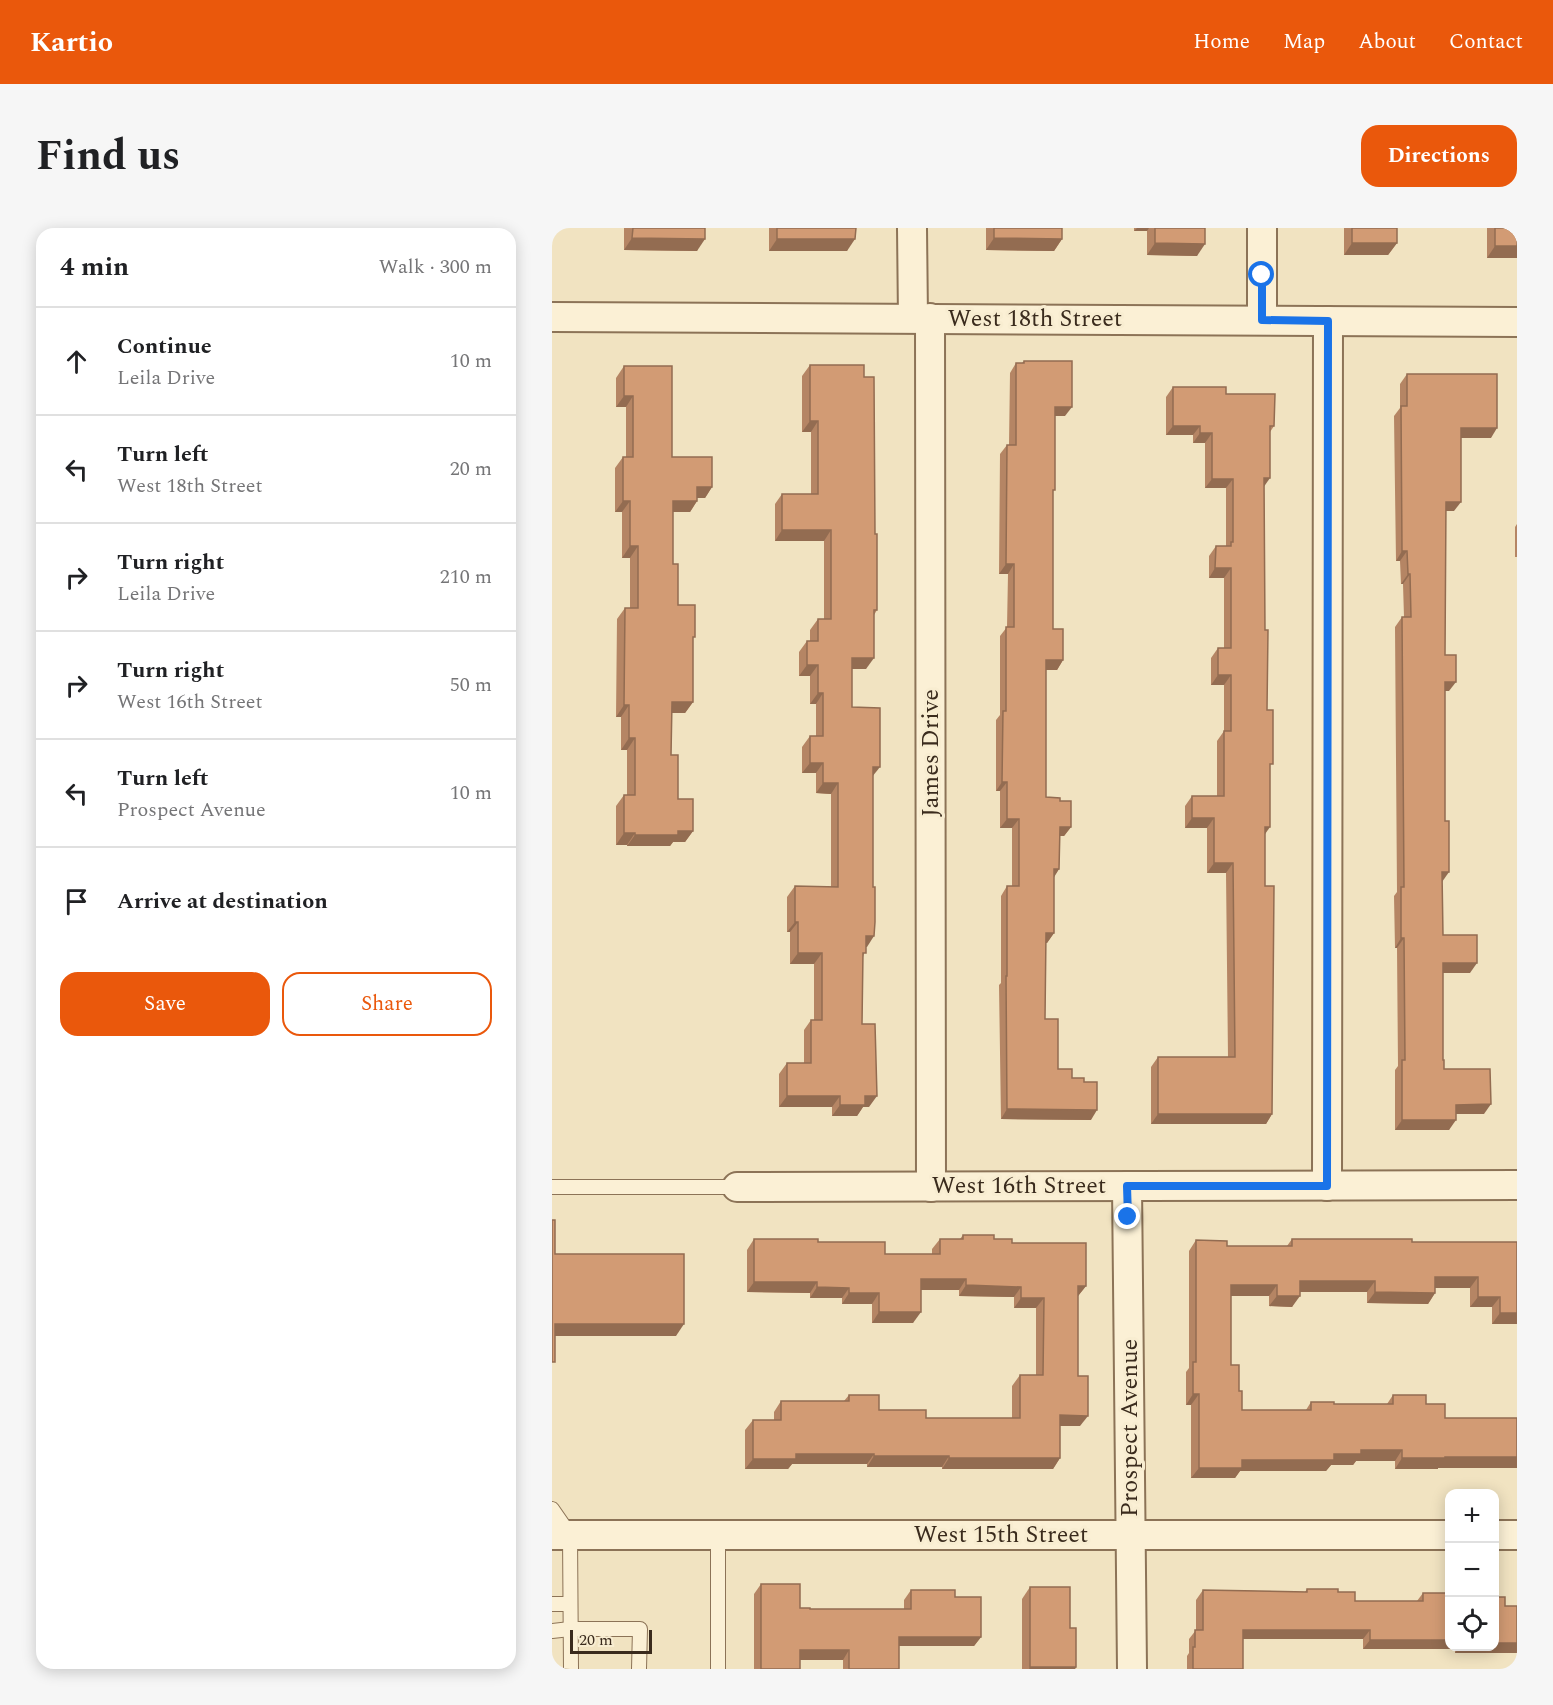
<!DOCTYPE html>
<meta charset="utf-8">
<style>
body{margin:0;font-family:Spectral,serif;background:#f6f6f6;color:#202124}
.controls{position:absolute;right:18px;bottom:18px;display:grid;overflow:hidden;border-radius:12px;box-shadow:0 3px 15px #0003}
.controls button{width:54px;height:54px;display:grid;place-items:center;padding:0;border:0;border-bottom:2px solid #e0e0e0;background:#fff;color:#202124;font:30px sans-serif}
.scale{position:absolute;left:18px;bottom:15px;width:82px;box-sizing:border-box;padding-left:6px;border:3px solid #3a2b1d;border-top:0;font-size:16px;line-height:21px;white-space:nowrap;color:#3a2b1d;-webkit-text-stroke:4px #f8edd1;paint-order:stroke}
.stop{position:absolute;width:18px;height:18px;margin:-14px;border:4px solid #1a73e8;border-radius:50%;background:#fff}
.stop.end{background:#1a73e8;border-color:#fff;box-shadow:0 2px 6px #0008}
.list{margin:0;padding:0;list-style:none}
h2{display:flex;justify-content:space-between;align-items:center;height:78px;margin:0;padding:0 24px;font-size:26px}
h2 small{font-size:20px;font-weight:400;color:#757577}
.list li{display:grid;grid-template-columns:39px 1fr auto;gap:18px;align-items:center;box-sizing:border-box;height:108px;padding:0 24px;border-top:2px solid #e0e0e0}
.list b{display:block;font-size:22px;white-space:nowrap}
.list p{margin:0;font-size:20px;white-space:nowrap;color:#757577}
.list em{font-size:20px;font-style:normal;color:#757577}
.actions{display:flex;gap:12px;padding:18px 24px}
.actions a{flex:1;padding:14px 0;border:2px solid #ea580c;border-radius:18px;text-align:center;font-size:21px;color:#ea580c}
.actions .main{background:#ea580c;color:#fff}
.icon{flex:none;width:33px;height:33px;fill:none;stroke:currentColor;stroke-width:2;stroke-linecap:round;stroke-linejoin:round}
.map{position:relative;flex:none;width:965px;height:1441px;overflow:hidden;border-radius:18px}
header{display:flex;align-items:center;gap:36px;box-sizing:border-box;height:84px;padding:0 30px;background:#ea580c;color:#fff}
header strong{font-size:28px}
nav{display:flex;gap:33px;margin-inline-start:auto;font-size:21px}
.intro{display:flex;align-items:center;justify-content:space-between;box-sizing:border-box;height:144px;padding:0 36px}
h1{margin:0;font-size:42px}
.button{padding:15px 27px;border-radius:18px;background:#ea580c;color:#fff;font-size:21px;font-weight:700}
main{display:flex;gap:36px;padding:0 36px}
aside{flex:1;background:#fff;border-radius:18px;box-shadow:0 3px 15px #0003}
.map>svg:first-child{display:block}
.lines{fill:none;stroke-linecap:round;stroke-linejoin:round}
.service-casing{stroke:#8c7357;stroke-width:16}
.minor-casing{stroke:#8c7357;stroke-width:32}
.service{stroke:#fbf0d5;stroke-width:14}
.minor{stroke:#fbf0d5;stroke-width:28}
.wall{fill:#b58564}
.shaded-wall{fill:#936c51}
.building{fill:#d29b74;stroke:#936c51;stroke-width:1.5}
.route{stroke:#1a73e8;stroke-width:8}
.labels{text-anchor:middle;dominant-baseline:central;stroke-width:6;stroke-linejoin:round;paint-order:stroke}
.street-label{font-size:24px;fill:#3a2b1d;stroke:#f8edd1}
</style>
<header>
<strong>Kartio</strong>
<nav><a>Home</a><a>Map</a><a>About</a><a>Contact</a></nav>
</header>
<div class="intro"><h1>Find us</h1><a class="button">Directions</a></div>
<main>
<aside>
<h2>4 min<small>Walk · 300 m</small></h2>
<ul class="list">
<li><svg class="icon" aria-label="ahead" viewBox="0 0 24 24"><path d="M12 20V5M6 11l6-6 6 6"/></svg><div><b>Continue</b><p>Leila Drive</p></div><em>10 m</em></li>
<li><svg class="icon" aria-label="left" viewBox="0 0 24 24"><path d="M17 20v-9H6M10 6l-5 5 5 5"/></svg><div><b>Turn left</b><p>West 18th Street</p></div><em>20 m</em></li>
<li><svg class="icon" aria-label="right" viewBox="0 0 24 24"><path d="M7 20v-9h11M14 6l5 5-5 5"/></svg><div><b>Turn right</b><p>Leila Drive</p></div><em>210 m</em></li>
<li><svg class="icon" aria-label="right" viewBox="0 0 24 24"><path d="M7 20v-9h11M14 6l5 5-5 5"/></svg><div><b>Turn right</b><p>West 16th Street</p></div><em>50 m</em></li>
<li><svg class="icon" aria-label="left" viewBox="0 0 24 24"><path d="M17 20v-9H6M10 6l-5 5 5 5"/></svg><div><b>Turn left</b><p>Prospect Avenue</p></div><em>10 m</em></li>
<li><svg class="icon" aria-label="arrive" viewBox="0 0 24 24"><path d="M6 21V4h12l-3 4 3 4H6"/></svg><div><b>Arrive at destination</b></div></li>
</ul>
<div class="actions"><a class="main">Save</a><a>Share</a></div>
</aside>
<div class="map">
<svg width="965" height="1441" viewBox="0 0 965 1441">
<rect width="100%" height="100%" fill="#f1e3c1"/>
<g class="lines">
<g class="service-casing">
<g id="service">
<polyline points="0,959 185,959"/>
<polyline points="0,1281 18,1307 19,1441"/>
<polyline points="166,1307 166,1441"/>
<polyline points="0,1376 18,1376"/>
<polyline points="0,1403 18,1401 88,1401 87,1441"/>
</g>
</g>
<g class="minor-casing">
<g id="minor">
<polyline points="360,0 361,90"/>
<polyline points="0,89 965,94"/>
<polyline points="378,90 379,959"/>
<polyline points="710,92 710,0"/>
<polyline points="575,958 580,1441"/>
<polyline points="775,958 776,93"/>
<polyline points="185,959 965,957"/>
<polyline points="0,1307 897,1307"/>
<polyline points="942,1307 965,1307"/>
</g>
</g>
<use href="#service" class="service"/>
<use href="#minor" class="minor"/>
</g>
<g class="wall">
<polygon points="72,0 153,0 145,23 72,22"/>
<polygon points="217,0 304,0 295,23 217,23"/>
<polygon points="434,0 510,0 510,11 502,23 434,22"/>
<polygon points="582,0 653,0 645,28 595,27 595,3 582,3"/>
<polygon points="792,0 845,0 845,15 836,27 792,27"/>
<rect x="935" y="0" width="30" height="30"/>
<polygon points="472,133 513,188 503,188 501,265 501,401 511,432 505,442 494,442 494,569 508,573 519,599 512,608 508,608 507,641 502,648 502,705 495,715 494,715 493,791 506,841 520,850 532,854 539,892 449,891 447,757 449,755 449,668 455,658 460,658 460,600 448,600 448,563 444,563 444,492 448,487 448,408 455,399 456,346 447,346 448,226 455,217 457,217 458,145 464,135 470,135"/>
<polygon points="258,137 312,149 323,306 325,382 322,387 314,441 300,441 300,479 321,548 315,719 314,719 311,729 310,796 317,879 311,879 305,888 280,888 280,879 227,879 227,846 235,835 252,835 252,802 259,792 262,792 262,736 238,736 238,704 235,704 235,669 243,658 279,659 279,566 264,565 264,545 250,545 250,519 258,508 264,508 264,476 258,476 258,448 247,448 247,424 255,413 258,413 258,402 266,391 272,391 272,313 223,313 223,276 230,266 259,266 259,204 250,204 250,148"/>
<polygon points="72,138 120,229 160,259 153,270 145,270 145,273 138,284 121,284 121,336 126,377 141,412 141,474 133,485 120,485 119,527 126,571 141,603 133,614 121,614 118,618 75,618 75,617 64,617 64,578 72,567 75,567 75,522 69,522 69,489 64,489 65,391 73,380 78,380 78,330 70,330 70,284 63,284 63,240 71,229 74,229 74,179 64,179 64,150"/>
<polygon points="855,146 939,210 909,210 902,283 894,283 893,427 897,463 893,463 890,654 891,707 918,745 891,745 891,832 892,841 932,886 904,886 897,902 843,902 843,842 846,838 845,720 843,720 842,668 845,664 843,399 850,389 852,389 851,356 849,356 848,333 844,333 842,188 848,180 848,156"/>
<polygon points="621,159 674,166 722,198 718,204 712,258 713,402 715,482 718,539 713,606 713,658 720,886 714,896 599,896 599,839 606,829 676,829 674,645 655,645 655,600 633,600 633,578 640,568 665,568 665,513 672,503 672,457 659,457 659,430 666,420 672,420 672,350 657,350 657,328 664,318 674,318 674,260 653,260 653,215 641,215 641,207 614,207 614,169"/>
<polygon points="965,296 965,329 963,329 963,299"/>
<polygon points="411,1007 442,1011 460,1015 534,1058 526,1068 526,1148 528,1198 508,1198 508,1230 501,1241 390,1241 390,1239 315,1239 315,1236 240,1236 236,1241 193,1241 193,1202 201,1192 222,1192 222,1184 229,1173 292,1173 297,1167 327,1182 374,1190 460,1190 460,1158 468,1147 484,1147 484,1080 462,1080 462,1069 407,1068 407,1062 369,1062 361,1095 320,1095 320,1076 290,1076 290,1070 258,1070 258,1065 195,1064 195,1022 202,1011 266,1014 333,1026 380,1026 380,1021 388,1011 408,1011"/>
<polygon points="740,1011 860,1014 965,1014 965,1096 940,1096 940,1079 918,1079 918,1060 883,1060 883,1065 876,1076 815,1075 815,1064 748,1064 740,1079 717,1078 717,1068 679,1068 679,1137 687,1163 690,1182 754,1182 759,1174 782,1176 835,1176 841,1167 874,1176 893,1190 965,1190 965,1240 886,1240 886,1241 843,1241 843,1233 804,1233 801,1237 779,1237 774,1243 688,1243 683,1250 639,1250 639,1177 634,1177 634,1144 637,1140 637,1023 644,1012 675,1018 735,1018"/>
<polygon points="209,1356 248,1380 258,1381 352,1381 352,1372 359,1362 403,1369 429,1409 422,1418 347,1418 347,1441 291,1441 291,1432 248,1432 248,1441 202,1441 202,1366"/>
<polygon points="478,1359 518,1400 524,1439 523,1441 470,1441 470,1371"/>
<polygon points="755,1361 786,1364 803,1373 865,1373 871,1365 897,1419 942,1419 953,1378 965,1425 903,1425 903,1421 811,1421 811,1411 691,1411 691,1441 635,1441 635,1428 637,1425 637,1411 644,1402 644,1372 651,1362 753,1364"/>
</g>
<g class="shaded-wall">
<polygon points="585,0 597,0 595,3 582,3"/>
<polygon points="80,10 153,11 145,23 72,22"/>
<polygon points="442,10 510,11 502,23 434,22"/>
<polygon points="225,11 303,11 295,23 217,23"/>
<polygon points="603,15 653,16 645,28 595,27"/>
<polygon points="800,15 845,15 836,27 792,27"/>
<polygon points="943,18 965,18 965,30 935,30"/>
<polygon points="72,168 81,168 74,179 64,179"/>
<polygon points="503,179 520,179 513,188 496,188"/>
<polygon points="258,193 266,193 259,204 250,204"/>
<polygon points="621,198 648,198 641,207 614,207"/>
<polygon points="909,200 945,200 939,210 902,210"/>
<polygon points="648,205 660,205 653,215 641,215"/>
<polygon points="712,250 718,250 711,260"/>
<polygon points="660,251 681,251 674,260 653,260"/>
<polygon points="145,259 160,259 153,270 138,270"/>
<polygon points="71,273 78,273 70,284 63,284"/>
<polygon points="121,273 145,273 138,284 113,284"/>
<polygon points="894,274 909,274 902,283 887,283"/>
<polygon points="230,302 279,302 272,313 223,313"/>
<polygon points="78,318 86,318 78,330 70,330"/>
<polygon points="850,323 855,323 848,333 844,333"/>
<polygon points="454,336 462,336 456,346 447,346"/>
<polygon points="663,340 679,340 672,350 657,350"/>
<polygon points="856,346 858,346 851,356 849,356"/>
<polygon points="300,430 322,430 314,441 293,441"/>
<polygon points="494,432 511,432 505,442 488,442"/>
<polygon points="255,437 266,437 258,448 247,448"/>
<polygon points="666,447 679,447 672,457 659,457"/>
<polygon points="893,454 904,454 897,463 886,463"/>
<polygon points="266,465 271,465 264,476 258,476"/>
<polygon points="120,474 141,474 133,485 112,485"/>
<polygon points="72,477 77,477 69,489 64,489"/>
<polygon points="77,510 83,510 75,522 69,522"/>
<polygon points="258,535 271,535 264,545 250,545"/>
<polygon points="321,539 328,539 320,549"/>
<polygon points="450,554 455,554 448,563 444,563"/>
<polygon points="271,555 286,555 279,566 264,565"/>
<polygon points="640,590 662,590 655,600 633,600"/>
<polygon points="455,591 467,591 460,600 448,600"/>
<polygon points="508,599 519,599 512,608 501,608"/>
<polygon points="713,599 718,599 711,609"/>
<polygon points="126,603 141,603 133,614 121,614 118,618 75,618 83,607"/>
<polygon points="72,605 83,605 75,617 64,617"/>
<polygon points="662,635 681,635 674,645 655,645"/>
<polygon points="502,641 507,641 501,651"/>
<polygon points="890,644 897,644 890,654"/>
<polygon points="243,694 246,694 238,704 235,704"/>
<polygon points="494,705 502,705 495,715 487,715"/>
<polygon points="314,708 322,708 315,719 306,719"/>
<polygon points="849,710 852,710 845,720 843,720"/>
<polygon points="246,725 270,725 262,736 238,736"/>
<polygon points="891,735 925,735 918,745 884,745"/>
<polygon points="235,868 288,868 280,879 227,879"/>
<polygon points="313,868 325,868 317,879 311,879 305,888 280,888 288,877"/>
<polygon points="939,876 932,886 897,886 904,877"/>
<polygon points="455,881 545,882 539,892 449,891"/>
<polygon points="606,886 720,886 714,896 599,896"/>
<polygon points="850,892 904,892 897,902 843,902"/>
<polygon points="883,1049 926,1049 918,1060 876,1060"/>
<polygon points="369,1051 414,1051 407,1062 361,1062"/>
<polygon points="748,1053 823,1053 815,1064 740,1064"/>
<polygon points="202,1054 265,1054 258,1065 195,1064"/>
<polygon points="414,1057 469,1059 462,1069 407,1068"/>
<polygon points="679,1057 725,1057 717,1068 672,1068"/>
<polygon points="526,1058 534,1058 526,1068 518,1068"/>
<polygon points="265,1059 297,1060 290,1070 258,1070"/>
<polygon points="823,1064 883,1065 876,1076 815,1075"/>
<polygon points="297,1065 327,1065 320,1076 290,1076"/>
<polygon points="725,1068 748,1068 740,1079 717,1078"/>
<polygon points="926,1069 948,1069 940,1079 918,1079"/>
<polygon points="469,1070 492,1070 484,1080 462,1080"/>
<polygon points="327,1084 369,1084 361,1095 320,1095"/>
<polygon points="948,1085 965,1085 965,1096 940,1096"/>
<polygon points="3,1096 132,1096 124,1108 0,1108"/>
<polygon points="641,1166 647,1166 639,1177 634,1177"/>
<polygon points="508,1187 536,1188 528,1198 501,1198"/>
<polygon points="809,1222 850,1222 843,1233 804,1233 801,1237 779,1237 774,1243 688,1243 683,1250 639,1250 647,1240 690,1232 782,1226"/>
<polygon points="244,1226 322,1226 315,1236 240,1236 236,1241 193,1241 201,1231"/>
<polygon points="322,1228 397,1228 390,1239 315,1239"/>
<polygon points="893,1229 965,1229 965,1240 886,1240 886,1241 843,1241 850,1230"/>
<polygon points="397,1230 508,1230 501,1241 390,1241"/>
<polygon points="691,1402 818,1402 811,1411 684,1411"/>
<polygon points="347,1409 429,1409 422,1418 341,1418"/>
<polygon points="818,1412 897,1412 897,1419 905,1419 903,1421 811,1421"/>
<polygon points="942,1415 965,1415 965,1425 903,1425 907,1419 942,1419"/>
<polygon points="248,1422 297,1422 291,1432 241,1432"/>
<polygon points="478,1439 524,1439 523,1441 477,1441"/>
</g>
<g class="building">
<polygon points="81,0 153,0 153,11 80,10"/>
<polygon points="225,0 304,0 303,11 225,11"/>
<polygon points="442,0 510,0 510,11 442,10"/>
<polygon points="603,0 653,0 653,16 603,15"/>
<rect x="800" y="0" width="45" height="15"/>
<rect x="943" y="0" width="22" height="18"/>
<polygon points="472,133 520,133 520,179 503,179 503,262 501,262 501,401 511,401 511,432 494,432 494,569 508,570 508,573 519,573 519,599 508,599 507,641 502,641 502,705 494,705 493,791 506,791 506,841 520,841 520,850 532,850 532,854 545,854 545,882 455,881 454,748 455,748 455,658 467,658 467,591 455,591 455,554 450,554 451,483 454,483 454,399 462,399 462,336 454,336 455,217 464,217 464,135 472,135"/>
<polygon points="258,137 312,137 312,149 322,149 323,306 325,306 325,382 322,382 322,430 300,430 300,479 328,480 328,539 321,539 321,659 323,659 323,694 322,708 314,708 314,725 311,725 310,796 323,796 325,868 313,868 313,877 288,877 288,868 235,868 235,835 259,835 259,792 270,792 270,725 246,725 246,694 243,694 243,658 286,659 286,555 271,555 271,535 258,535 258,508 271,508 271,465 266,465 266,437 255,437 255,413 266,413 266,391 279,391 279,302 230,302 230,266 266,266 266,193 258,193"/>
<polygon points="72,138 120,138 120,229 160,229 160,259 145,259 145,273 121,273 121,336 126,336 126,377 143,377 143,409 141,409 141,474 120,474 119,527 126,527 126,571 141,571 141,603 126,603 126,607 83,607 83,605 72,605 72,567 83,567 83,510 77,510 77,477 72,477 73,380 86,380 86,318 78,318 78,273 71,273 71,229 81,229 81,168 72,168"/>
<polygon points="855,146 945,146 945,200 909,200 909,274 894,274 893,427 904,427 904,454 893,454 893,593 897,593 897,644 890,644 891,707 925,707 925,735 891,735 891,832 892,832 892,841 938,841 939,876 904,877 904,892 850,892 850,832 853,832 852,710 849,710 849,659 852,659 850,389 859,389 858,346 856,346 855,323 850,323 849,178 855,178"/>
<polygon points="621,159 674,159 674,166 723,166 722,198 718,198 718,250 712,250 713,402 716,402 715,482 721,482 721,536 718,536 718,599 713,599 713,658 722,658 720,886 606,886 606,829 683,829 681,635 662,635 662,590 640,590 640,568 672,568 672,503 679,503 679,447 666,447 666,420 679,420 679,340 663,340 664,318 679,318 679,314 681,314 681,251 660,251 660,205 648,205 648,198 621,198"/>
<polygon points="0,992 3,992 3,1026 132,1026 132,1096 3,1096 3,1134 0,1134"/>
<polygon points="411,1007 442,1007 442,1011 460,1011 460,1015 534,1015 534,1058 526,1058 526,1148 536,1148 536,1188 508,1187 508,1230 397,1230 397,1228 322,1228 322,1226 244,1226 244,1231 201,1231 201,1192 229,1192 229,1173 297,1173 297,1167 327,1167 327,1182 374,1182 374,1190 468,1190 468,1147 491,1147 492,1070 469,1070 469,1059 414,1057 414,1051 369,1051 369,1084 327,1084 327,1065 297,1065 297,1060 265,1059 265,1054 202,1054 202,1011 266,1011 266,1014 333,1014 333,1026 388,1026 388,1011 411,1011"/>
<polygon points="740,1011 860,1011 860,1014 965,1014 965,1085 948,1085 948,1069 926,1069 926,1049 883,1049 883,1065 823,1064 823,1053 748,1053 748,1068 725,1068 725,1057 679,1057 679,1137 687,1137 687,1163 690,1163 690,1182 759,1182 759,1174 782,1174 782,1176 841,1176 841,1167 874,1167 874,1176 893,1176 893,1190 965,1190 965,1229 893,1229 893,1230 850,1230 850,1222 809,1222 809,1226 782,1226 782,1232 690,1232 690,1240 647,1240 647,1166 641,1166 641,1134 644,1134 644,1012 675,1013 675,1018 740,1018"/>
<polygon points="209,1356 248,1356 248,1380 258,1380 258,1381 359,1381 359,1362 403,1362 403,1369 429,1369 429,1409 347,1409 347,1441 297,1441 297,1422 248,1422 248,1441 209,1441"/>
<polygon points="478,1359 518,1359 518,1400 524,1400 524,1439 478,1439"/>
<polygon points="755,1361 786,1361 786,1364 803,1364 803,1373 871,1373 871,1365 897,1365 897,1412 818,1412 818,1402 691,1402 691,1441 641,1441 641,1419 643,1419 643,1402 651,1402 651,1362 755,1364"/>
<polygon points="942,1369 953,1369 953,1378 965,1378 965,1415 942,1415"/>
</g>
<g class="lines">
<polyline class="route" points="576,989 575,958 775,958 776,93 710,92 710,47"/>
</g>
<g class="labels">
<g class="street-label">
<text x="483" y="91">West 18th Street</text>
<text transform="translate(379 525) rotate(-90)">James Drive</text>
<text x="467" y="958">West 16th Street</text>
<text transform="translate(578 1200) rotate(-90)">Prospect Avenue</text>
<text x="449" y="1307">West 15th Street</text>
</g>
</g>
</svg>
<div class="controls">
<button>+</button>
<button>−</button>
<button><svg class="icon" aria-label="locate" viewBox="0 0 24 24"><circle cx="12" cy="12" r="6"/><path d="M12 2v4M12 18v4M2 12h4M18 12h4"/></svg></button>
</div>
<div class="scale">20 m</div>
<div class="stop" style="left:710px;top:47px"></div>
<div class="stop end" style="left:576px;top:989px"></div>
</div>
</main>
